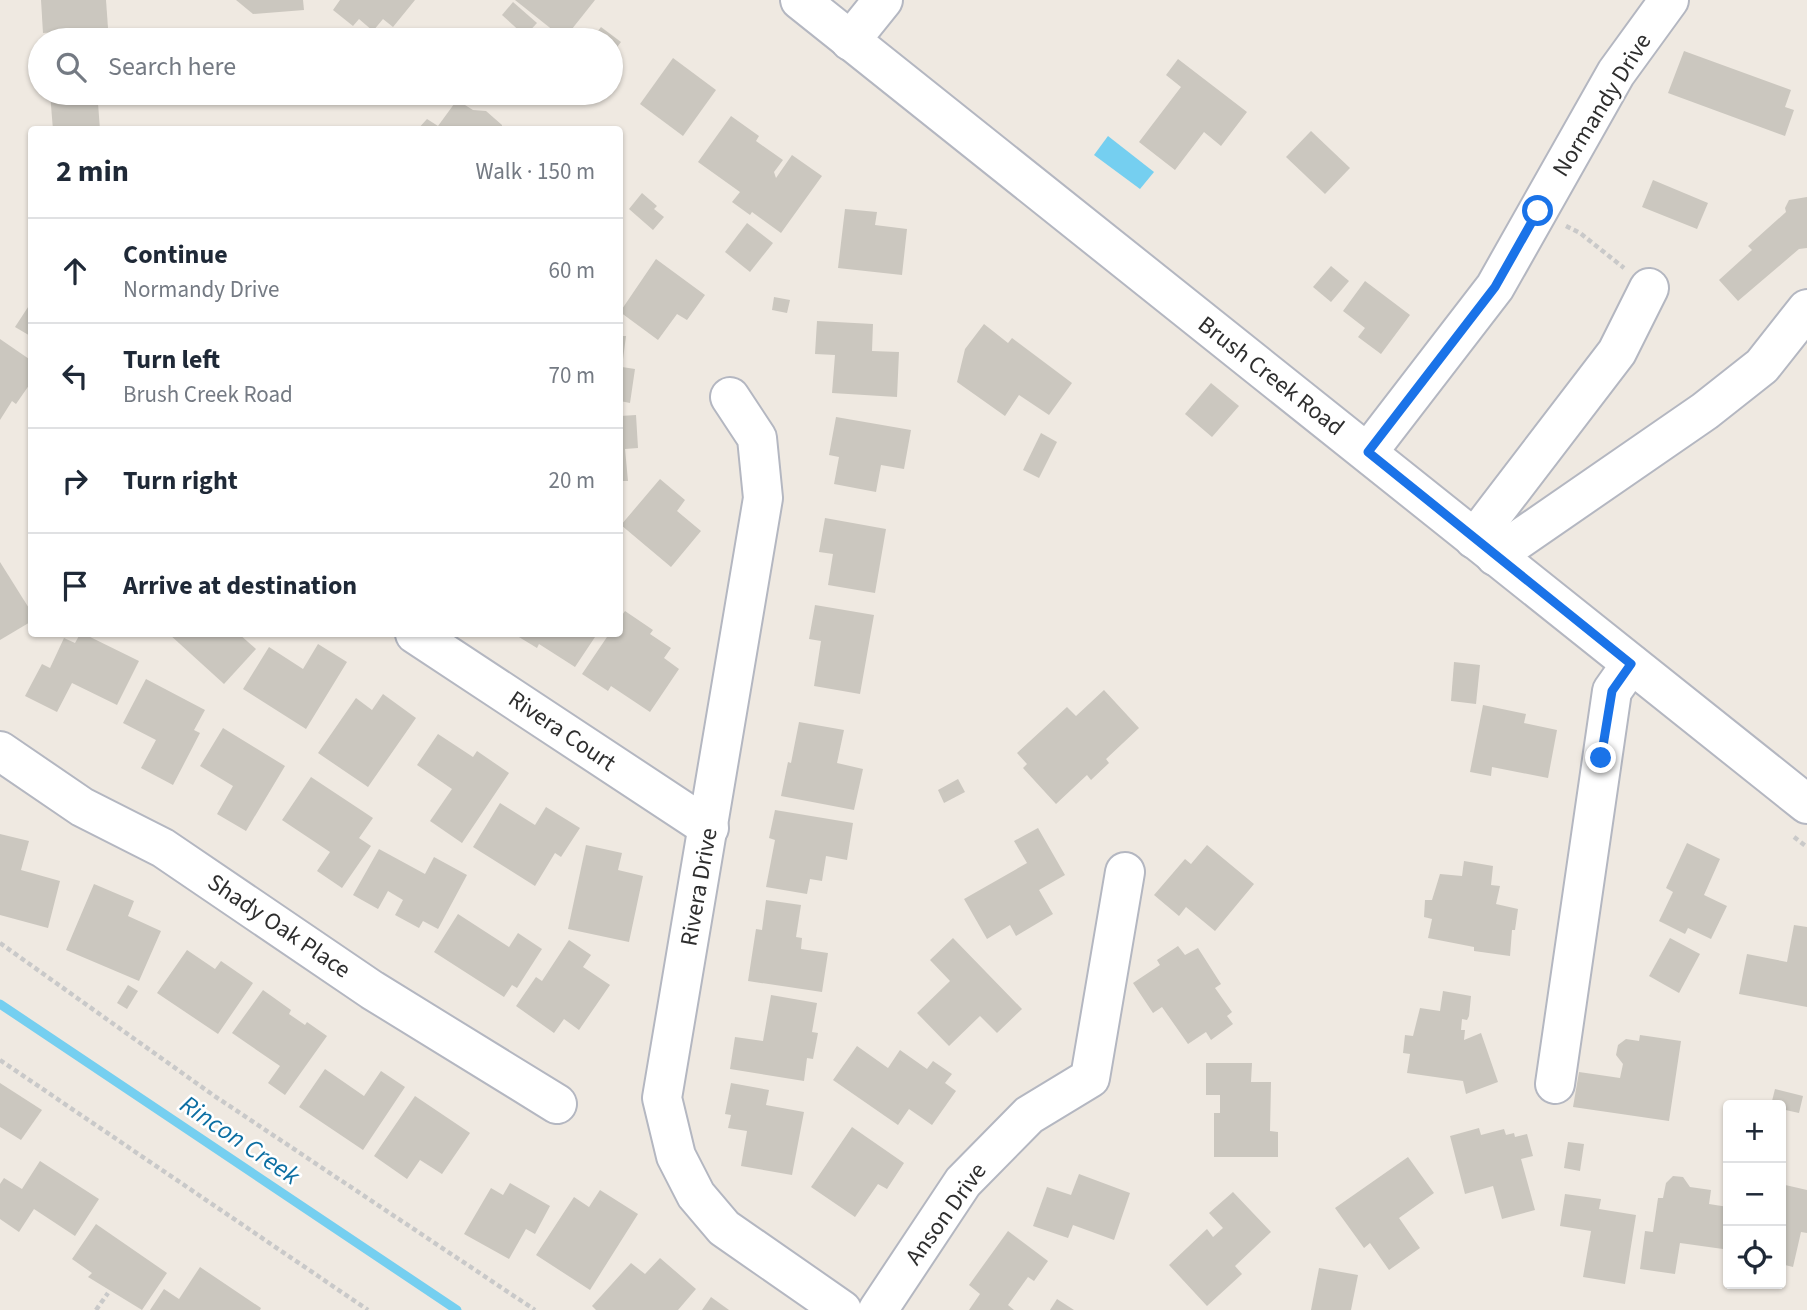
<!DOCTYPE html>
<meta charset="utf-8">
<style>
body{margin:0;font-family:"Source Sans 3",sans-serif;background:#f6f6f7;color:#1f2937}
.controls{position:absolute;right:21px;bottom:21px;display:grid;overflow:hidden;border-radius:7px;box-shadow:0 2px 5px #0004}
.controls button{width:63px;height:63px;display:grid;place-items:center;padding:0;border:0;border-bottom:2px solid #e0e1e3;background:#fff;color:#1f2937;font:35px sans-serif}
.stop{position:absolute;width:21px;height:21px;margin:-16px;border:5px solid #1a73e8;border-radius:50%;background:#fff}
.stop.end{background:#1a73e8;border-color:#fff;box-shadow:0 2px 7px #0008}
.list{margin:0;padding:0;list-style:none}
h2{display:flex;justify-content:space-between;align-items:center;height:91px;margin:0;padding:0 28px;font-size:30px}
h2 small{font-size:23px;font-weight:400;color:#747a83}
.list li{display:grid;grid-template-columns:46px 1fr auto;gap:21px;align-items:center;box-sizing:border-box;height:105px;padding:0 28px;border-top:2px solid #e0e1e3}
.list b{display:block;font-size:26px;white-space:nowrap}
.list p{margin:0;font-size:23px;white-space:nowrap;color:#747a83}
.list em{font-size:23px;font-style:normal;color:#747a83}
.icon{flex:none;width:38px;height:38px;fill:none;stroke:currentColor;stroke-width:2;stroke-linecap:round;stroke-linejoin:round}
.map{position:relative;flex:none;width:1807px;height:1310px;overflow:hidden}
.search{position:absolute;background:#fff;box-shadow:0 2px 5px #0004;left:28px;top:28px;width:595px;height:77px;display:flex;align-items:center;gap:18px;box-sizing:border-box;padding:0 24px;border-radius:38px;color:#747a83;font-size:26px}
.panel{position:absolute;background:#fff;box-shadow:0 2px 5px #0004;left:28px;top:126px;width:595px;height:511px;border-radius:7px}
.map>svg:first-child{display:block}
.water{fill:#75cff0}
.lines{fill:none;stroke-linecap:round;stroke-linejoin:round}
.stream{stroke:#75cff0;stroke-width:9}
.building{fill:#cbc7bf}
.minor-casing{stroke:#b4b7c1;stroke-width:42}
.path{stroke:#c9c9c9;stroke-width:4.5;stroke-dasharray:5 3.5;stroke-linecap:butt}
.minor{stroke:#fff;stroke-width:38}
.route{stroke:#1a73e8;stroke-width:9}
.labels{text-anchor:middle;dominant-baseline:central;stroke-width:5;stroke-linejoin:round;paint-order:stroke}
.street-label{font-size:24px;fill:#2e2e2e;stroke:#fff}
.water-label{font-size:26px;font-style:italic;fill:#0d6fa3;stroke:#fff}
</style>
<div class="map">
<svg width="1807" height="1310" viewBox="0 0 1807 1310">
<rect width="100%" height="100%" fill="#efe9e1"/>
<polygon class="water" points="1108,136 1154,172 1140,189 1094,155"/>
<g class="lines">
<polyline class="stream" points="0,1004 457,1310"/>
</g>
<g class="building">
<polygon points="41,0 106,0 108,28 43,33"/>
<polygon points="236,0 303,0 304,10 253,14"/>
<polygon points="340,0 415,0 393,27 383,19 373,31 359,19 353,26 333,10"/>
<polygon points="515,0 595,0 564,39"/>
<polygon points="513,2 537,23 525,36 502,15"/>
<polygon points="601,27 621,42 611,55 611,40 591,40"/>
<polygon points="1684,51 1791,90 1785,107 1794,110 1785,136 1668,93"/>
<polygon points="673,58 716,90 683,136 640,104"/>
<polygon points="1178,59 1247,112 1221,146 1204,132 1175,170 1139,142 1181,87 1166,75"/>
<polygon points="50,93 122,93 123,101 98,103 100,130 53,130"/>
<polygon points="457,100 473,110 486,111 502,125 502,130 417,130 427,119 438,126"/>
<polygon points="731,116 759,136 756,141 783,160 774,172 776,178 792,155 822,176 781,233 752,212 750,215 732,202 740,192 698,162"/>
<polygon points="1311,131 1350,168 1325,194 1286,157"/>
<polygon points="1653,180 1708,203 1697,229 1642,207"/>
<polygon points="642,193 657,206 654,209 664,217 653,230 629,209"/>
<polygon points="1807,197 1807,248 1799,249 1738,301 1719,280 1752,250 1748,246 1786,212 1785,208 1789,200"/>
<polygon points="845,209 877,212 875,225 907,229 902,275 838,268"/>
<polygon points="747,223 773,243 750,272 725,252"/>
<polygon points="656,259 705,295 687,320 677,314 658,340 620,312"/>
<polygon points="1331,266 1349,281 1331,302 1313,287"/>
<polygon points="1365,281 1410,315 1381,354 1358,337 1365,328 1343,311"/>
<polygon points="774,297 790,300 787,313 772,310"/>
<polygon points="32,301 32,337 15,327"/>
<polygon points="817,321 873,324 872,351 899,352 897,397 832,393 835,355 815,354"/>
<polygon points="984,324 1008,343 1012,338 1072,383 1049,415 1019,395 1005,416 957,382 965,349"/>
<polygon points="620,336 626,336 622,367 635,369 630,403 620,401"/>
<polygon points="0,339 32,361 32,381 16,404 12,401 0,420"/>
<polygon points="1211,383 1239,406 1212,437 1185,414"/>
<polygon points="636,415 638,448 625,449 628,481 620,481 620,416"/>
<polygon points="836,417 911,430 904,469 881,465 876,492 834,484 839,457 829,455"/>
<polygon points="1041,433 1057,442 1039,478 1023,470"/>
<polygon points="660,479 685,500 677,511 701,531 671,567 621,525"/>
<polygon points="825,518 886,529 875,593 828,585 833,554 819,552"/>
<polygon points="0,562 32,613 32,621 0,640"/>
<polygon points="815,605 874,615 860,694 814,686 821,641 809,639"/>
<polygon points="625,611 653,630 650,634 671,648 664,658 679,669 650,712 611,686 608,691 582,674 609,634 620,634 620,618"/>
<polygon points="80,634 84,634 139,661 117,705 72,683 57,712 25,696 42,664 50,668 64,638 75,643"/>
<polygon points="169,634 239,634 256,649 224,684"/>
<polygon points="514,634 597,634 575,667 539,644 537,648"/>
<polygon points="318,644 347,662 306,729 243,689 269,647 303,669"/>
<polygon points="1454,662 1480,665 1476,704 1451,701"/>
<polygon points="146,679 205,710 194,730 200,733 173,785 141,768 156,740 123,723"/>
<polygon points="1104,690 1139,728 1106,759 1109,763 1091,780 1087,775 1056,804 1023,768 1027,764 1017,753 1067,707 1076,716"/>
<polygon points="383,694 416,718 368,787 318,753 356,698 372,710"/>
<polygon points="1483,705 1526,714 1524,723 1557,730 1548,778 1492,767 1491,776 1470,772"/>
<polygon points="799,722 844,730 837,763 863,769 854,810 781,796 788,762 791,763"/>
<polygon points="223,728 285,766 246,831 217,814 233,786 200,766"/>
<polygon points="438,734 473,757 477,751 509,773 462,843 430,821 452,789 417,765"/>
<polygon points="311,777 373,818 359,838 371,846 342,888 317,871 330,852 282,820"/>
<polygon points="958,779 965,792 944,803 938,790"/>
<polygon points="500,803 535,825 546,807 580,828 561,857 555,853 535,886 473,847"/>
<polygon points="775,810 853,823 847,860 826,856 822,881 810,879 807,894 766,887 775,840 769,838"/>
<polygon points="1038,828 1065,875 1039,890 1053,914 1016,936 1010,925 987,939 964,899 1027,863 1014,841"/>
<polygon points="0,834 29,841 21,870 60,881 48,928 0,915"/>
<polygon points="1687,843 1720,859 1704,895 1727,906 1711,939 1688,928 1685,934 1659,921 1673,892 1666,888"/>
<polygon points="586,845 622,853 618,870 643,876 629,942 568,929"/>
<polygon points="1207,845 1254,884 1215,931 1186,907 1179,916 1154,895 1185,859 1191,864"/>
<polygon points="379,849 425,874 434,857 467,875 438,929 423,921 419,928 395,915 403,900 388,891 378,909 353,895"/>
<polygon points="1464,861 1493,866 1491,885 1500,886 1496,904 1518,909 1515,930 1512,930 1510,956 1474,951 1474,947 1428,938 1432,919 1424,917 1425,900 1432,900 1440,874 1462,876"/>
<polygon points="94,884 134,901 128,916 161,931 139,981 66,950"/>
<polygon points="766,900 801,905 796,937 802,938 801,949 828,953 822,992 748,981 756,929 762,930"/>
<polygon points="458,914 509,947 518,933 542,949 517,988 512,985 504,997 434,952"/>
<polygon points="1794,925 1807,927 1807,1007 1739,994 1747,954 1787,962"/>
<polygon points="953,938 1022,1009 997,1033 980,1016 949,1046 917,1013 950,981 930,960"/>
<polygon points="1670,938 1700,954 1679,993 1649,976"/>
<polygon points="569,940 591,955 583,967 610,985 579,1030 564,1019 554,1033 516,1006 536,977 542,981"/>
<polygon points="1178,946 1185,955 1198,948 1221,984 1215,988 1232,1012 1227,1016 1233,1024 1211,1040 1206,1032 1188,1044 1162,1007 1153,1013 1133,983 1160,965 1157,960"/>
<polygon points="187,950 215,969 221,961 253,983 218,1034 157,993"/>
<polygon points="128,985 138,991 127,1009 117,1003"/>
<polygon points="263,990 291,1010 289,1014 305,1025 307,1022 327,1036 285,1095 268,1083 280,1066 232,1033"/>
<polygon points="1443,991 1471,996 1469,1016 1467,1020 1462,1019 1461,1030 1465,1030 1464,1040 1481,1033 1498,1082 1466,1094 1463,1081 1407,1073 1410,1054 1403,1053 1405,1035 1413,1036 1420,1008 1440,1011"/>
<polygon points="771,995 817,1003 812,1032 818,1033 813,1059 807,1058 804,1081 730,1069 735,1037 763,1041"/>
<polygon points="1640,1035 1681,1041 1669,1121 1573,1107 1579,1072 1620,1078 1623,1064 1616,1055 1618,1045 1626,1039 1639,1041"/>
<polygon points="857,1046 888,1068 900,1050 927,1069 933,1061 952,1074 945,1083 956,1091 932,1125 909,1109 898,1125 833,1080"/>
<polygon points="1206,1063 1252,1063 1251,1082 1271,1082 1270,1131 1278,1132 1278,1157 1214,1157 1214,1113 1220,1113 1220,1095 1206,1095"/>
<polygon points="325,1069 364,1096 381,1071 405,1087 363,1150 299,1107"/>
<polygon points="0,1083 42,1110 21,1140 0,1127"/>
<polygon points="731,1083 769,1090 766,1105 804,1112 792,1175 741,1166 747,1131 728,1128 731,1115 725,1114"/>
<polygon points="1775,1089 1803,1096 1799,1113 1781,1109 1781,1105 1771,1105"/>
<polygon points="415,1096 470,1133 442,1174 420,1160 407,1179 374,1156"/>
<polygon points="852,1127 904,1163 887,1189 878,1184 855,1217 811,1187"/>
<polygon points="1479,1128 1481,1135 1504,1129 1506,1135 1514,1133 1515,1137 1527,1134 1533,1156 1521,1159 1535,1210 1502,1219 1493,1186 1465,1194 1450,1136"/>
<polygon points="1568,1142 1584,1144 1580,1171 1564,1168"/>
<polygon points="1408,1157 1434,1193 1399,1218 1420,1248 1389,1270 1370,1243 1364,1248 1335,1208"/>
<polygon points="40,1161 99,1199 75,1236 34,1209 19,1232 0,1219 0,1184 4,1178 22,1189"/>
<polygon points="1079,1174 1130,1193 1114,1240 1073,1225 1068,1238 1033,1226 1047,1187 1071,1195"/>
<polygon points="1673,1176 1683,1177 1690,1187 1711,1190 1709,1204 1728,1207 1723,1249 1680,1243 1675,1274 1640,1269 1645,1231 1653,1232 1658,1198 1663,1198 1666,1183"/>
<polygon points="510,1183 550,1206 535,1234 526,1229 509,1259 464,1234 491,1188 503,1195"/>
<polygon points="1781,1184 1807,1190 1807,1233 1801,1232 1793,1267 1781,1264"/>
<polygon points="600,1190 638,1214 590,1290 536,1255 574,1197 589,1207"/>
<polygon points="1233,1192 1271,1232 1235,1266 1242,1274 1207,1306 1169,1265 1207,1229 1213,1237 1223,1228 1209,1213"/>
<polygon points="1565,1194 1601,1199 1599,1209 1636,1215 1625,1284 1583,1277 1591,1231 1560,1226"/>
<polygon points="96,1224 167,1273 142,1310 88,1277 92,1273 72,1259"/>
<polygon points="1008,1231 1048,1261 1034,1281 1028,1277 1008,1305 1014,1310 969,1310 980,1294 969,1285"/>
<polygon points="660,1258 696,1289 678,1310 596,1310 592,1306 631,1263 645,1274"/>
<polygon points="200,1267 261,1308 260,1310 150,1310 164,1289 179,1299"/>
<polygon points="1319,1268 1358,1275 1351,1310 1311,1310"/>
<polygon points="711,1297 729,1310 702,1310"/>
<polygon points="1057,1299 1074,1310 1050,1310"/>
</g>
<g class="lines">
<g class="minor-casing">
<g id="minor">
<polyline points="800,0 1807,804"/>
<polyline points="850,41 883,0"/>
<polyline points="730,397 757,438 763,498 662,1098 676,1156 696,1195 724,1228 842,1310"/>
<polyline points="1368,452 1495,287 1616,73 1669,0"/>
<polyline points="1474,539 1617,352 1649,288"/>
<polyline points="1495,556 1705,411 1762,366 1807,309"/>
<polyline points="415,634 709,828"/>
<polyline points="0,751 82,807 163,848 372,990 557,1104"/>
<polyline points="1555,1084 1612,691 1631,664"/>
<polyline points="878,1310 963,1182 1029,1115 1090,1078 1125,872"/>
</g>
</g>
<g class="path">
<polyline points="1566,226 1580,233 1624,268"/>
<polyline points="1794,837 1807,847"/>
<polyline points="0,943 213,1095 535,1310"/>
<polyline points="0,1060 368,1310"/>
<polyline points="96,1310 108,1293"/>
</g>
<use href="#minor" class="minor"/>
</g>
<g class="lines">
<polyline class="route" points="1538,211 1495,287 1368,452 1631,664 1612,691 1601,758"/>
</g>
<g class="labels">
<g class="street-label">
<text transform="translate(1602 105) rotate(-58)">Normandy Drive</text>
<text transform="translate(1271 376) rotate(38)">Brush Creek Road</text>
<text transform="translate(562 731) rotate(34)">Rivera Court</text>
<text transform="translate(699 887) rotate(-80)">Rivera Drive</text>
<text transform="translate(279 926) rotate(34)">Shady Oak Place</text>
<text transform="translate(946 1214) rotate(-54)">Anson Drive</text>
</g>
<g class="water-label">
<text transform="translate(240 1140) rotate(34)">Rincon Creek</text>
</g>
</g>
</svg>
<div class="controls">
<button>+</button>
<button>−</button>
<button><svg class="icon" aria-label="locate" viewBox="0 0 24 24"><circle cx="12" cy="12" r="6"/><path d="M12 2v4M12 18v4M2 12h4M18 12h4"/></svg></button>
</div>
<div class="stop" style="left:1538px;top:211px"></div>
<div class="stop end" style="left:1601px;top:758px"></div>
<div class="search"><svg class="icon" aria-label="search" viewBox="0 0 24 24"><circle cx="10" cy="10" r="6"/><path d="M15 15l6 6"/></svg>Search here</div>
<section class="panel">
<h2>2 min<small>Walk · 150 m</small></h2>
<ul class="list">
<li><svg class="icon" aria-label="ahead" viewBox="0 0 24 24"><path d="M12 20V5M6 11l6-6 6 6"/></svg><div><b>Continue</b><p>Normandy Drive</p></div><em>60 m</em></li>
<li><svg class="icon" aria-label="left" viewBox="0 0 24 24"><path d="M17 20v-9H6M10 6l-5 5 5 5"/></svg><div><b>Turn left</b><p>Brush Creek Road</p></div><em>70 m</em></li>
<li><svg class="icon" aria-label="right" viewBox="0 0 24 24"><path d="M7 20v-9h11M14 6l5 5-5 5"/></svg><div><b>Turn right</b></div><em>20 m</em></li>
<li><svg class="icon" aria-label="arrive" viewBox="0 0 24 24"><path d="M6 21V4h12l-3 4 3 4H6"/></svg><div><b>Arrive at destination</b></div></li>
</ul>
</section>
</div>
